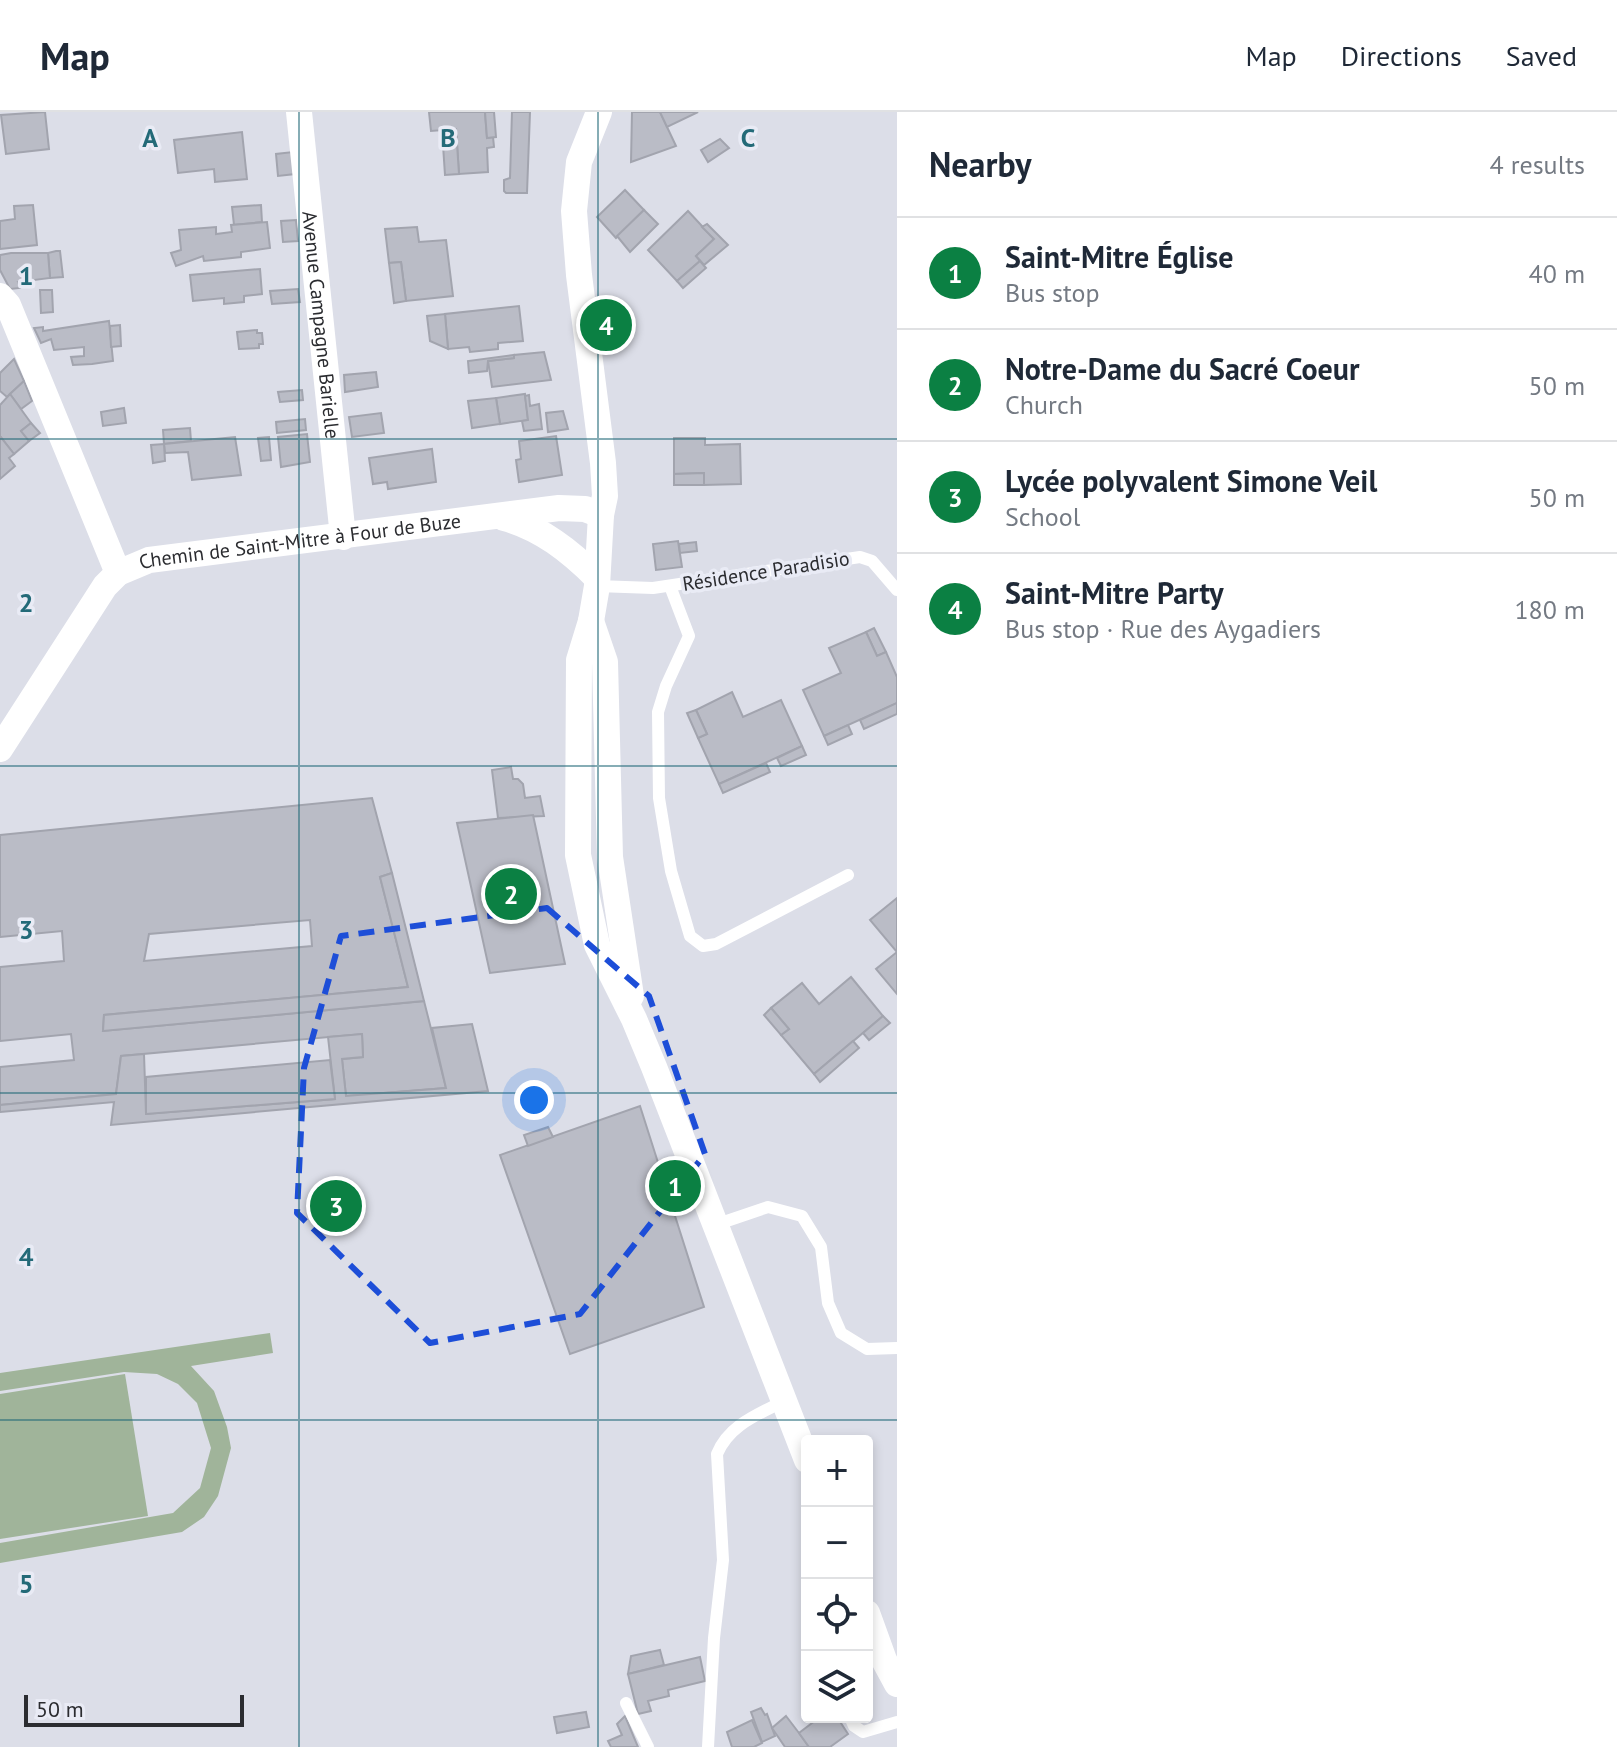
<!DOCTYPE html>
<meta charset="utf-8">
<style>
body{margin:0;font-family:"PT Sans",sans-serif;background:#f2f2f3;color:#1f2937}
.controls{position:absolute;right:24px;bottom:24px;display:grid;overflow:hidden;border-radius:8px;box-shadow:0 4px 12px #0003}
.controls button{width:72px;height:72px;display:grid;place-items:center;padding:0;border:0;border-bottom:2px solid #e0e1e3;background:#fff;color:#1f2937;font:40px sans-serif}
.scale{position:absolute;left:24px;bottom:20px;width:220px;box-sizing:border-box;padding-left:8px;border:4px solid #2b2c30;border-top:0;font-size:22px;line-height:28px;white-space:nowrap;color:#2b2c30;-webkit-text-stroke:6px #e9ebf5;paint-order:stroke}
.you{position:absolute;left:534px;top:988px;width:28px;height:28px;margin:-20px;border:6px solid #fff;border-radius:50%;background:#1a73e8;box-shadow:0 0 0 12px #1a73e833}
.badge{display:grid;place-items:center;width:52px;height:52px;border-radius:50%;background:#0b8043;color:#fff;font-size:26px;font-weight:700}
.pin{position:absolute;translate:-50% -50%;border:4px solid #fff;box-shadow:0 2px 8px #0006}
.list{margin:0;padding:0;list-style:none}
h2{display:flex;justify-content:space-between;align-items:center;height:104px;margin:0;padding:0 32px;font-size:34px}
h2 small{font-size:26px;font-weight:400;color:#747a83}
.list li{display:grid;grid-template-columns:52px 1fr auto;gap:24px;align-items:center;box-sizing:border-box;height:112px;padding:0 32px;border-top:2px solid #e0e1e3}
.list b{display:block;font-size:30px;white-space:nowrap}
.list p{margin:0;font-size:26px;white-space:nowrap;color:#747a83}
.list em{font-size:26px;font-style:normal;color:#747a83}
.icon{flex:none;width:44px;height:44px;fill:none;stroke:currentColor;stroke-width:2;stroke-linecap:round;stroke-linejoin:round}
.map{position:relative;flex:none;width:897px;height:1635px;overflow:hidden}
header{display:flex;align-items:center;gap:48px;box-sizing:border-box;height:112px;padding:0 40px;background:#fff;border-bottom:2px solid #e0e1e3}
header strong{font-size:38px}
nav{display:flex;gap:44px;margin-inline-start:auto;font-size:28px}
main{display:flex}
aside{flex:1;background:#fff}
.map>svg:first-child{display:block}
.green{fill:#a0b49a}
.building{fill:#babcc6;stroke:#a2a4ae;stroke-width:2;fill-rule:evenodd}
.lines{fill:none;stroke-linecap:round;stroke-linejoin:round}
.service{stroke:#fff;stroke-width:12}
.minor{stroke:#fff;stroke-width:26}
.marked{fill:none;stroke:#1d4ed8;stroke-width:6;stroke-dasharray:16 10;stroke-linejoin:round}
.grid{fill:none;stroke:#236a78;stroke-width:2;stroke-opacity:0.55}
.labels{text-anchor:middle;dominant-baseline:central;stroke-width:7;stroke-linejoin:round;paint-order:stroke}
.street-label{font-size:20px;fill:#2b2c30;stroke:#e9ebf5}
.grid-label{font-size:26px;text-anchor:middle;font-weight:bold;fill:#236a78;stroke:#e9ebf5;stroke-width:7;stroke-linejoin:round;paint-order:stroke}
</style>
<header>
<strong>Map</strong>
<nav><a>Map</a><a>Directions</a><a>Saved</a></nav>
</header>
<main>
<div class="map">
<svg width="897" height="1635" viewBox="0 0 897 1635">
<rect width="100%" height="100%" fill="#dcdee8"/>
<g class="green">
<polygon points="270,1221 273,1241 191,1254 214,1279 227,1315 231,1336 218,1384 204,1405 182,1420 0,1451 0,1431 173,1401 200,1376 211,1336 197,1291 178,1272 157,1262 124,1260 0,1279 0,1261"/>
<polygon points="125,1262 148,1404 0,1427 0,1282"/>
</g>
<g class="building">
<polygon points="45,0 49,37 6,42 1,3"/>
<polygon points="429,0 485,0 487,26 493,25 494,35 487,36 488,60 459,62 456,17 431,19"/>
<polygon points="485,0 494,0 496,25 487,26"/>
<polygon points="512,0 530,0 527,81 506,81 504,79 504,68 510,66"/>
<polygon points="632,0 660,0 676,34 631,50"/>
<polygon points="660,0 698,0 667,15"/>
<polygon points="456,17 459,62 445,63 442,18"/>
<polygon points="242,20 247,67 215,70 214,57 178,61 174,28"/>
<polygon points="720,27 729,36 708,50 701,38"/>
<polygon points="293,40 295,62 278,64 276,42"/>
<polygon points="625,78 644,98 616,126 597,105"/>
<polygon points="33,93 37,133 0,137 0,109 15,107 14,94"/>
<polygon points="261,93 262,110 234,113 232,95"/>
<polygon points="644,98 658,112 630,140 617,124"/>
<polygon points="688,99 714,127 696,144 700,149 677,169 648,138"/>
<polygon points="296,108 298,129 283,130 281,109"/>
<polygon points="267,110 270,136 241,140 241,145 204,149 203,144 176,154 171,141 181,138 179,118 216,115 216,122 232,120 231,113"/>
<polygon points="707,112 728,133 704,153 696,144 714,127 702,115"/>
<polygon points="417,115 419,130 446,128 453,184 406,189 401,150 389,151 385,117"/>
<polygon points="56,139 60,139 63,165 50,166 48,141"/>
<polygon points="11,141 48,141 50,166 18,170 20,176 10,177 0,158 0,143"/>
<polygon points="700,149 706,156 683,176 677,169"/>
<polygon points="401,150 406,189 394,191 389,151"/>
<polygon points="260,157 262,182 244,184 244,190 224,192 224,186 193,189 190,163"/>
<polygon points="298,177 300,190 272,192 270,179"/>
<polygon points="40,178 52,178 53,200 41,201"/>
<polygon points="519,194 523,229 498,231 498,237 470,240 469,235 448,237 445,202"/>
<polygon points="445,202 448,237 430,229 427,204"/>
<polygon points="109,209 113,249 92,252 73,253 71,245 84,244 84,235 54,238 51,227 41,231 34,216 43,215 43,219"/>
<polygon points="120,213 121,234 111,235 110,214"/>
<polygon points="257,218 257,221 262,221 263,232 259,232 259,236 239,237 237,220"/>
<polygon points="544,240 551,268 492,275 488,249 514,246 514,243"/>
<polygon points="514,243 514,246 488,249 487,259 469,261 468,249"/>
<polygon points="14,247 24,269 7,285 0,279 0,261"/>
<polygon points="376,260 378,275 345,280 344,263"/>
<polygon points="24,269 32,289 21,297 10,282"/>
<polygon points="302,278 303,288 280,290 278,280"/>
<polygon points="10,282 31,311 21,319 29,329 14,342 0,324 0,293"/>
<polygon points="525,282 528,308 500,312 496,286"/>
<polygon points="529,283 530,294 539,292 542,317 524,319 522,309 528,308 525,284"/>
<polygon points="496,286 500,312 472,316 468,289"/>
<polygon points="124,296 126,311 103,314 101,300"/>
<polygon points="563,299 568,317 548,320 546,301"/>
<polygon points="381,301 384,321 352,325 349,305"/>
<polygon points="305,307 306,318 277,321 276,310"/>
<polygon points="31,311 40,321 29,329 21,319"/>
<polygon points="190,316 191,329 164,332 163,318"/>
<polygon points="307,322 310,350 281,355 278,325"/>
<polygon points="0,324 14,342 9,346 15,354 0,367"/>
<polygon points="556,324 562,363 519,370 516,348 521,347 519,329"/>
<polygon points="235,325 241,363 192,368 188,340 165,341 164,332"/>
<polygon points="269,325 271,348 261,349 258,326"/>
<polygon points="674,326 705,326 705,333 740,332 741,372 704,373 704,361 674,362"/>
<polygon points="164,332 165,349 153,351 151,333"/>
<polygon points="432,337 436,370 388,377 387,370 373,372 369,346"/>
<polygon points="704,361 704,373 674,373 674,362"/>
<polygon points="678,429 682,455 656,458 653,432"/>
<polygon points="696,430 697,439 680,441 679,432"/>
<polygon points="874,516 886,540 877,544 866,520"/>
<polygon points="866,520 877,544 886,540 897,565 897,591 824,624 803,578 841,561 829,536"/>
<polygon points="732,580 743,605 781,588 802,634 719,672 698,626 707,622 696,598"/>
<polygon points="897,591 897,602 864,617 860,608"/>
<polygon points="696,598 707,622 698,626 687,601"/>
<polygon points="848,613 852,622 828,633 824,624"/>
<polygon points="802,634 806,643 781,654 777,646"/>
<polygon points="766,651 770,660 723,681 719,672"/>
<polygon points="511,655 513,667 518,667 523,672 525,686 540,684 544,704 498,706 492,658"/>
<path d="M372,686L392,761L380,765L408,875L104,903L103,919L424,889L446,976L346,984L342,947L363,945L362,922L121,944L116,982L0,993V955L74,948L71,922L0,929V855L64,849L62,819L0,825V723ZM310,808L312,834L144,849L149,822Z"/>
<polygon points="533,703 565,852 490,861 457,711"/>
<polygon points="392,761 424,889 103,919 104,903 408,875 380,765"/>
<polygon points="897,786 897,882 876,857 897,840 870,808"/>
<polygon points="851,865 883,904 814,962 781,923 789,917 771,896 802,871 819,892"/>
<polygon points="771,896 789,917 781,923 764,903"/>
<polygon points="883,904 890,911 869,928 863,921"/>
<polygon points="472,912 488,979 111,1013 114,990 0,1000 0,993 116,982 121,944 144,942 146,1002 335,987 328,925 362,922 363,945 342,947 346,984 446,976 432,916"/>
<polygon points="853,929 859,936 820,970 814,962"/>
<polygon points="330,948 335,987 146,1002 146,965"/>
<polygon points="640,994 704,1195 570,1242 500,1043"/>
<polygon points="548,1015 553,1025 528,1034 524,1023"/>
<polygon points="660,1538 664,1553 628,1562 631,1544"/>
<polygon points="700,1545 705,1569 668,1578 669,1584 648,1589 651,1599 638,1602 628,1562"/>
<polygon points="761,1596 765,1603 767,1602 775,1624 762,1630 751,1600"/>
<polygon points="586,1600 589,1615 557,1621 554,1605"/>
<polygon points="625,1604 638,1635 611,1635 608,1629 622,1623 617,1612"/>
<polygon points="786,1604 799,1621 809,1635 785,1635 772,1616"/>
<polygon points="820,1605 837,1605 848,1622 830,1635 809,1635 799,1621"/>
<polygon points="752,1608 762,1631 754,1635 732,1635 727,1620"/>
</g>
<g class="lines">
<g class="service">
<polyline points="597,474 653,476 860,445 872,449 897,478"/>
<polyline points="670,474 689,524 666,574 658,600 659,686 671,759 690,824 703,834 716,832 848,763"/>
<polyline points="715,1113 768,1095 802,1104 821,1135 828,1191 841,1221 867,1237 897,1236"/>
<polyline points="626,1591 648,1635"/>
<polyline points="850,1605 854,1614 863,1620 897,1610"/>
<path d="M708,1635L714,1526L723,1448L717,1342C729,1313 757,1303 784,1289"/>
</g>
<g class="minor">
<path id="s1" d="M299,0L343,425"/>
<polyline points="599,0 579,50 574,99 579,163 603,351 605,384 601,403 597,474 591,509 579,548 578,743 597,833 634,907 654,955 807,1348"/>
<polyline points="0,184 8,193 118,461"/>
<path d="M504,406C541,416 570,439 597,466"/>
<polyline points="591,509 605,550 610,745 631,884"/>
<path id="s2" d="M0,637L105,474L118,461L149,448L559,396L585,397L601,403"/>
<polyline points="867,1501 884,1548 897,1572"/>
</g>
</g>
<path class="marked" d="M547,796L649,884L705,1042L580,1202L430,1231L297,1101L304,956L341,824Z"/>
<path class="grid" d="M299,0V1635M598,0V1635M0,327H897M0,654H897M0,981H897M0,1308H897"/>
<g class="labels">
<g class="street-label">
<text stroke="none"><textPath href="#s1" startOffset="214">Avenue Campagne Barielle</textPath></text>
<text stroke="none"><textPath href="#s2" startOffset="398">Chemin de Saint-Mitre à Four de Buze</textPath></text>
<text transform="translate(766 459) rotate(-9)">Résidence Paradisio</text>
</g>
</g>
<g class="grid-label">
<text x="150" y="35">A</text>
<text x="448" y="35">B</text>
<text x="748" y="35">C</text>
<text x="26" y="173">1</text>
<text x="26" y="500">2</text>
<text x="26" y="827">3</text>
<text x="26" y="1154">4</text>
<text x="26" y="1481">5</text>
</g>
</svg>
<div class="controls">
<button>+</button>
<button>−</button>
<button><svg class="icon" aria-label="locate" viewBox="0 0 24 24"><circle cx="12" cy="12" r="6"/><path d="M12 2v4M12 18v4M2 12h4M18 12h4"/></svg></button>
<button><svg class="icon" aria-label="layers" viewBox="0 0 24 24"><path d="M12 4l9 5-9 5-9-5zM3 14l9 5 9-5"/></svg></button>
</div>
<div class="scale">50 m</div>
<div class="you"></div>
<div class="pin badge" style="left:675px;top:1074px">1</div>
<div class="pin badge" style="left:511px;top:782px">2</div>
<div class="pin badge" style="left:336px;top:1094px">3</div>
<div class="pin badge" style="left:606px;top:213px">4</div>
</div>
<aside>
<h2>Nearby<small>4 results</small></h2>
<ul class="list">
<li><span class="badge">1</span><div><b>Saint-Mitre Église</b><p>Bus stop</p></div><em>40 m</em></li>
<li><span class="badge">2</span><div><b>Notre-Dame du Sacré Coeur</b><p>Church</p></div><em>50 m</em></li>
<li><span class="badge">3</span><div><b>Lycée polyvalent Simone Veil</b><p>School</p></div><em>50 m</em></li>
<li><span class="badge">4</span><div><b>Saint-Mitre Party</b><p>Bus stop · Rue des Aygadiers</p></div><em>180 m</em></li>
</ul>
</aside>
</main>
